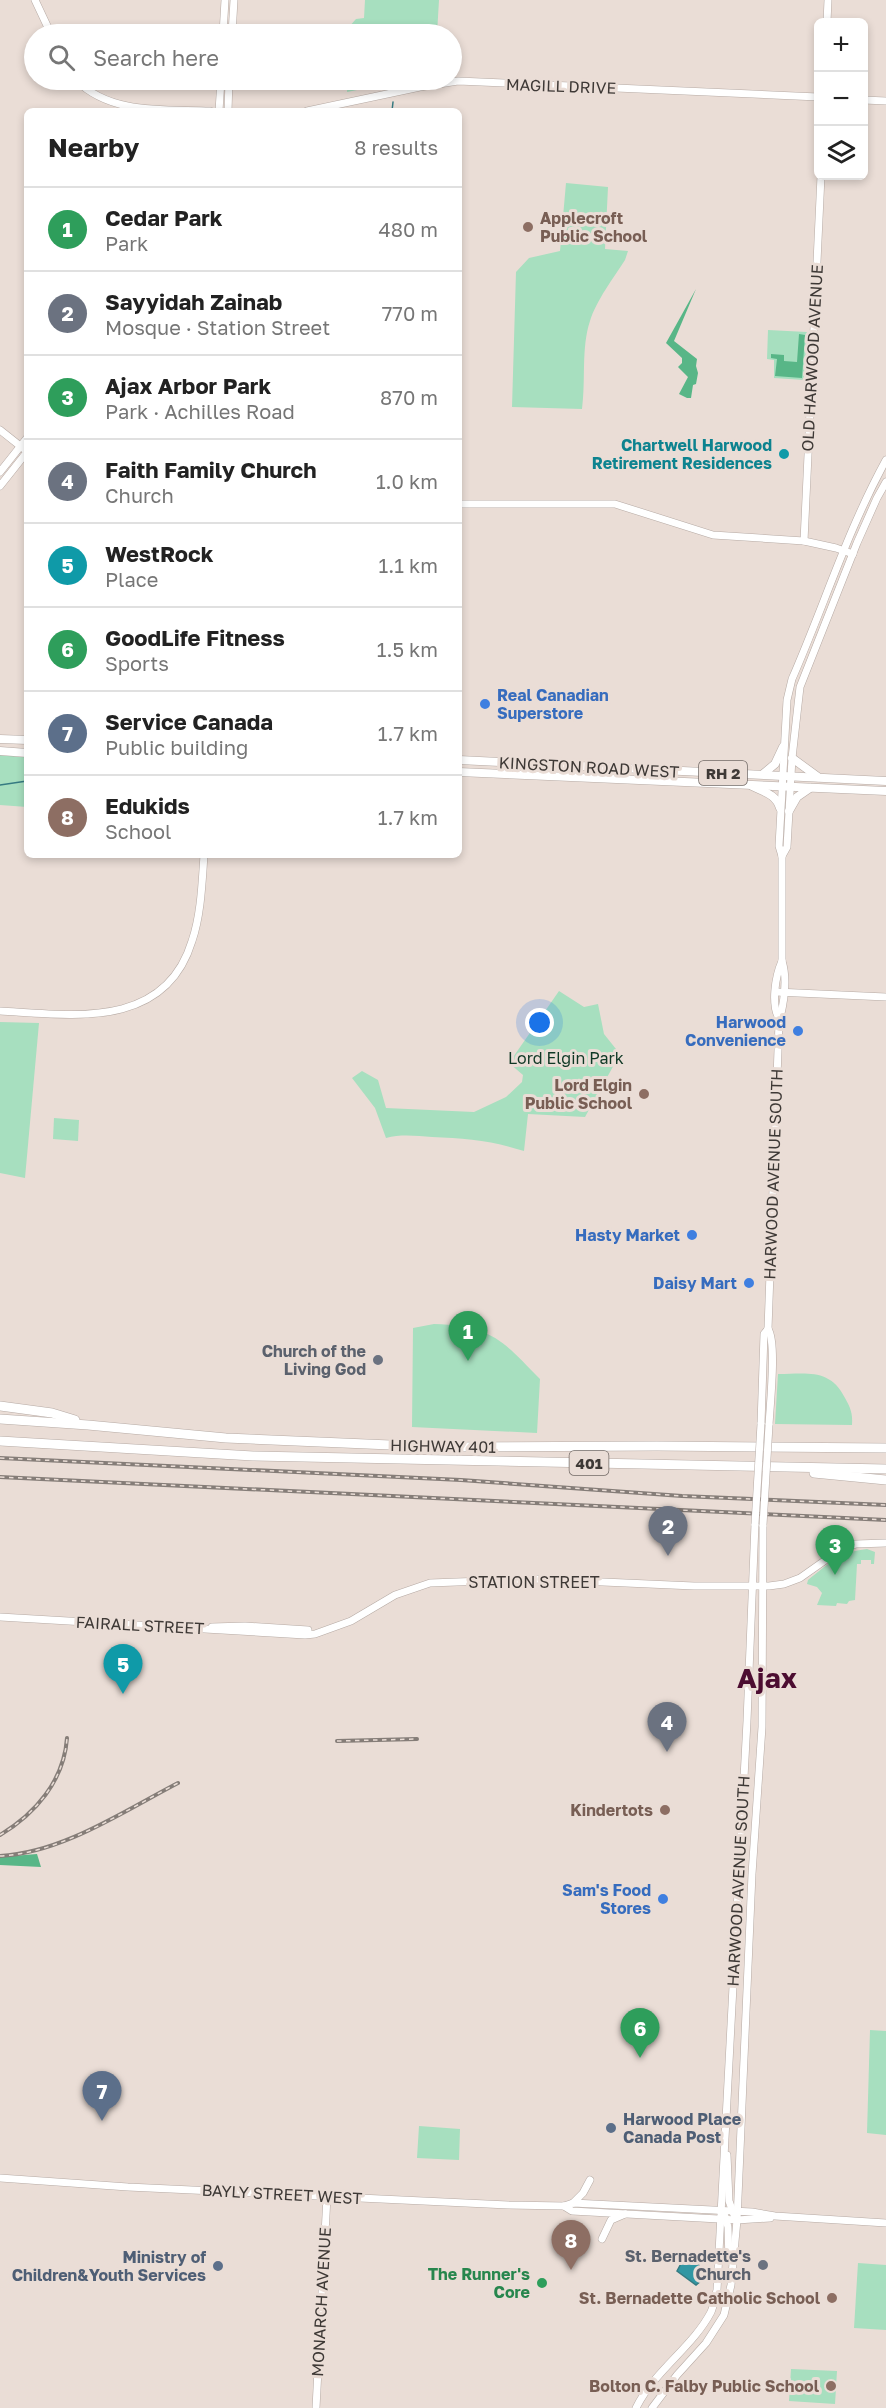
<!DOCTYPE html>
<meta charset="utf-8">
<style>
body{margin:0;font-family:"Golos Text",sans-serif;background:#f2f2f2;color:#222}
.controls{position:absolute;right:18px;top:18px;display:grid;overflow:hidden;border-radius:9px;box-shadow:0 3px 9px #0003}
.controls button{width:54px;height:54px;display:grid;place-items:center;padding:0;border:0;border-bottom:2px solid #e0e0e0;background:#fff;color:#222;font:30px sans-serif}
.you{position:absolute;left:540px;top:1023px;width:21px;height:21px;margin:-15px;border:4px solid #fff;border-radius:50%;background:#1a73e8;box-shadow:0 0 0 9px #1a73e833}
.badge{display:grid;place-items:center;width:39px;height:39px;border-radius:50%;background:#0b8043;color:#fff;font-size:20px;font-weight:700}
.pin{position:absolute;translate:-50% -50px;filter:drop-shadow(0 2px 3px #0008)}
.pin::after{content:'';position:absolute;top:32px;width:21px;height:18px;background:inherit;clip-path:polygon(0 0,100% 0,50% 100%)}
.list{margin:0;padding:0;list-style:none}
h2{display:flex;justify-content:space-between;align-items:center;height:78px;margin:0;padding:0 24px;font-size:26px}
h2 small{font-size:20px;font-weight:400;color:#767676}
.list li{display:grid;grid-template-columns:39px 1fr auto;gap:18px;align-items:center;box-sizing:border-box;height:84px;padding:0 24px;border-top:2px solid #e0e0e0}
.list b{display:block;font-size:22px;white-space:nowrap}
.list p{margin:0;font-size:20px;white-space:nowrap;color:#767676}
.list em{font-size:20px;font-style:normal;color:#767676}
.icon{flex:none;width:33px;height:33px;fill:none;stroke:currentColor;stroke-width:2;stroke-linecap:round;stroke-linejoin:round}
.map{position:relative;flex:none;width:886px;height:2408px;overflow:hidden}
.search{position:absolute;background:#fff;box-shadow:0 3px 9px #0003;left:24px;top:24px;width:438px;height:66px;display:flex;align-items:center;gap:15px;box-sizing:border-box;padding:0 21px;border-radius:33px;color:#767676;font-size:22px}
.panel{position:absolute;background:#fff;box-shadow:0 3px 9px #0003;left:24px;top:108px;width:438px;height:750px;border-radius:9px}
.map>svg:first-child{display:block}
.green{fill:#a7dfbf}
.forest{fill:#58b687}
.water{fill:#3297a3;stroke:#367b82;stroke-width:1.5}
.lines{fill:none;stroke-linecap:round;stroke-linejoin:round}
.stream{stroke:#367b82;stroke-width:1.5}
.secondary-casing{stroke:#b6aaa4;stroke-width:8}
.primary-casing{stroke:#b6aaa4;stroke-width:9}
.highway-casing{stroke:#b6aaa4;stroke-width:10}
.secondary{stroke:#fff;stroke-width:7}
.primary{stroke:#fff;stroke-width:8}
.highway{stroke:#fff;stroke-width:9}
.rail-casing{stroke:#857d78;stroke-width:4}
.rail{stroke:#eaddd6;stroke-width:1.5;stroke-dasharray:4.5;stroke-linecap:butt}
.secondary-bridge-casing{stroke:#b6aaa4;stroke-width:8;stroke-linecap:butt}
.secondary-bridge{stroke:#fff;stroke-width:7}
.education-dot{fill:#8d6e63;stroke:#eaddd6;stroke-width:2}
.culture-dot{fill:#0f9aa8;stroke:#eaddd6;stroke-width:2}
.shop-dot{fill:#3f7fe0;stroke:#eaddd6;stroke-width:2}
.worship-dot{fill:#6b7280;stroke:#eaddd6;stroke-width:2}
.service-dot{fill:#5c6f8a;stroke:#eaddd6;stroke-width:2}
.leisure-dot{fill:#2e9e5b;stroke:#eaddd6;stroke-width:2}
.labels{text-anchor:middle;dominant-baseline:central;stroke-width:6;stroke-linejoin:round;paint-order:stroke}
.shield{fill:#eaddd6;stroke:#726a66;stroke-width:1.5}
.shield-label{font-size:15px;font-weight:bold;fill:#3e3936}
.street-label{font-size:16px;fill:#3e3936;stroke:#eaddd6}
.education-label{font-size:16px;font-weight:bold;fill:#785e54;stroke:#eaddd6;text-anchor:end}
.culture-label{font-size:16px;font-weight:bold;fill:#0d838f;stroke:#eaddd6;text-anchor:end}
.shop-label{font-size:16px;font-weight:bold;fill:#366cbe;stroke:#eaddd6;text-anchor:end}
.park-label{font-size:16px;fill:#0f3825;stroke:#eaddd6}
.worship-label{font-size:16px;font-weight:bold;fill:#5b616d;stroke:#eaddd6;text-anchor:end}
.service-label{font-size:16px;font-weight:bold;fill:#4e5e75;stroke:#eaddd6;text-anchor:start}
.leisure-label{font-size:16px;font-weight:bold;fill:#27864d;stroke:#eaddd6;text-anchor:end}
.town-label{font-size:28px;font-weight:bold;fill:#4c0d31;stroke:#eaddd6}
</style>
<div class="map">
<svg width="886" height="2408" viewBox="0 0 886 2408">
<rect width="100%" height="100%" fill="#eaddd6"/>
<g class="green">
<polygon points="365,0 439,0 437,34 349,34 349,27 356,19 364,18"/>
<polygon points="348,80 407,80 347,92"/>
<path d="M566,183L608,187L605,249L628,251L625,260C614,277 596,301 590,321C581,348 586,380 582,409L512,407L516,272L529,258L560,251Z"/>
<polygon points="768,330 807,332 804,380 774,378 774,360 767,359"/>
<polygon points="0,755 27,757 27,807 0,805"/>
<path d="M559,991L584,1007L598,1004L604,1034L620,1054L585,1117L528,1114L524,1151C493,1141 465,1138 432,1137C417,1136 401,1134 386,1138L375,1108L352,1078L362,1071L378,1080L386,1108L474,1112L506,1097L522,1082L523,1075L509,1063Z"/>
<polygon points="0,1022 39,1023 25,1178 0,1173"/>
<polygon points="54,1118 79,1120 78,1141 53,1139"/>
<path d="M434,1324C492,1326 502,1340 540,1379L537,1433L412,1427L413,1328Z"/>
<path d="M778,1374C807,1374 830,1368 845,1398C850,1407 853,1413 852,1425L775,1424Z"/>
<path d="M867,1549L875,1552L874,1564H871V1560H861V1564H857L855,1600L849,1601L847,1604L837,1603L836,1606L817,1605L822,1593L817,1587L807,1584L808,1580C828,1564 840,1552 867,1549Z"/>
<polygon points="870,2030 886,2031 886,2135 867,2133"/>
<polygon points="419,2126 460,2129 459,2160 417,2158"/>
<polygon points="858,2263 886,2265 886,2330 854,2328"/>
<polygon points="791,2369 837,2371 835,2404 789,2401"/>
</g>
<g class="forest">
<polygon points="696,289 674,341 697,359 696,366 698,373 696,384 693,385 691,398 687,398 679,394 688,377 678,367 682,363 682,358 666,343"/>
<polygon points="799,334 805,335 802,378 775,376 777,359 771,358 771,354 784,355 784,361 797,362"/>
<polygon points="37,1854 41,1867 0,1865 0,1857"/>
</g>
<path class="water" d="M689,2256C700,2258 701,2270 701,2281L696,2285L677,2271L684,2258Z"/>
<g class="lines">
<g class="stream">
<polyline points="395,81 395,80"/>
<polyline points="392,111 393,102"/>
<polyline points="0,785 27,781"/>
</g>
<g class="secondary-casing">
<g id="secondary">
<polyline points="35,0 51,34"/>
<polyline points="827,22 828,0"/>
<polyline points="223,34 225,0"/>
<polyline points="232,34 234,0"/>
<path d="M76,80C111,115 164,109 210,111"/>
<polyline points="864,100 886,101"/>
<polyline points="219,111 221,80"/>
<polyline points="228,111 229,80"/>
<polyline points="307,111 420,87 458,81 818,97"/>
<polyline points="0,430 24,449"/>
<polyline points="0,472 27,438"/>
<polyline points="0,486 27,452"/>
<polyline points="459,504 615,504 713,535 804,541 836,548 853,554"/>
<polyline points="804,541 821,176"/>
<polyline points="782,856 787,847 792,758 800,687 857,543 877,498 886,482"/>
<polyline points="776,992 886,997"/>
<path d="M0,1011C72,1015 165,1030 192,941C201,915 202,883 204,855"/>
<path d="M779,1019C771,1004 775,977 782,961"/>
<polyline points="761,1424 764,1334 768,1329"/>
<path d="M769,1425C770,1405 777,1342 768,1329L779,1022C784,1003 788,980 782,961V856L779,846L787,700L792,679C824,606 847,531 886,460"/>
<polyline points="0,1617 305,1635 315,1634 351,1621 395,1595 430,1583 535,1579 694,1586 769,1586 784,1584 800,1578 844,1547 856,1544 886,1543"/>
<polyline points="212,1627 245,1626 308,1630"/>
<polyline points="727,2155 729,2201 734,2215"/>
<polyline points="0,2178 128,2187 508,2205 564,2206 573,2203 752,2212 775,2216 886,2223"/>
<polyline points="573,2203 583,2193 590,2180"/>
<polyline points="564,2206 572,2211 737,2220 770,2218"/>
<polyline points="725,2216 728,2227 729,2261"/>
<polyline points="602,2239 611,2220 625,2214"/>
<polyline points="316,2408 327,2196"/>
<path d="M636,2408C654,2371 692,2348 711,2312C714,2305 715,2297 717,2290L747,1721L755,1524"/>
<polyline points="652,2408 677,2375 706,2343 724,2315 731,2285 737,2220 752,1874 762,1727 763,1525"/>
</g>
</g>
<g class="primary-casing">
<g id="primary">
<polyline points="0,739 27,740"/>
<polyline points="0,751 27,753"/>
<polyline points="792,758 818,777"/>
<polyline points="459,760 886,781"/>
<polyline points="459,772 886,791"/>
<polyline points="763,774 775,764 783,747"/>
<path d="M752,786C764,792 776,794 780,808"/>
<polyline points="789,811 797,797 810,788"/>
</g>
</g>
<g class="highway-casing">
<g id="highway">
<polyline points="0,1406 52,1413 75,1420"/>
<polyline points="0,1419 88,1425 226,1438 438,1447 657,1446 886,1448"/>
<polyline points="0,1441 253,1456 886,1469"/>
<polyline points="814,1473 886,1480"/>
</g>
</g>
<use href="#secondary" class="secondary"/>
<use href="#primary" class="primary"/>
<use href="#highway" class="highway"/>
<g class="rail-casing">
<g id="rail">
<polyline points="0,1458 461,1480 682,1496 886,1505"/>
<polyline points="0,1477 886,1520"/>
<polyline points="337,1741 417,1739"/>
<path d="M0,1835C35,1814 64,1781 67,1738"/>
<path d="M0,1856C62,1853 124,1811 178,1783"/>
</g>
</g>
<use href="#rail" class="rail"/>
<g class="secondary-bridge-casing">
<g id="secondary-bridge">
<polyline points="755,1524 761,1424"/>
<polyline points="763,1525 769,1425"/>
</g>
</g>
<use href="#secondary-bridge" class="secondary-bridge"/>
</g>
<g class="education-dot">
<circle cx="528" cy="227" r="6"/>
<circle cx="644" cy="1094" r="6"/>
<circle cx="665" cy="1810" r="6"/>
<circle cx="832" cy="2298" r="6"/>
<circle cx="831" cy="2386" r="6"/>
</g>
<circle class="culture-dot" cx="784" cy="454" r="6"/>
<g class="shop-dot">
<circle cx="485" cy="704" r="6"/>
<circle cx="798" cy="1031" r="6"/>
<circle cx="692" cy="1235" r="6"/>
<circle cx="749" cy="1283" r="6"/>
<circle cx="663" cy="1899" r="6"/>
</g>
<g class="worship-dot">
<circle cx="378" cy="1360" r="6"/>
<circle cx="763" cy="2265" r="6"/>
</g>
<g class="service-dot">
<circle cx="611" cy="2128" r="6"/>
<circle cx="218" cy="2266" r="6"/>
</g>
<circle class="leisure-dot" cx="542" cy="2283" r="6"/>
<g class="labels">
<g class="shield">
<rect x="699" y="761" width="48" height="24" rx="4.5"/>
<rect x="569.5" y="1451" width="39" height="24" rx="4.5"/>
</g>
<g class="shield-label">
<text x="723" y="773">RH 2</text>
<text x="589" y="1463">401</text>
</g>
<g class="street-label">
<text transform="translate(561 86) rotate(2)">MAGILL DRIVE</text>
<text transform="translate(812 358) rotate(-87)">OLD HARWOOD AVENUE</text>
<text transform="translate(589 767) rotate(3)">KINGSTON ROAD WEST</text>
<text transform="translate(773 1174) rotate(-88)">HARWOOD AVENUE SOUTH</text>
<text transform="translate(443 1446) rotate(1)">HIGHWAY 401</text>
<text x="534" y="1582">STATION STREET</text>
<text transform="translate(140 1625) rotate(3)">FAIRALL STREET</text>
<text transform="translate(738 1881) rotate(-87)">HARWOOD AVENUE SOUTH</text>
<text transform="translate(282 2194) rotate(3)">BAYLY STREET WEST</text>
<text transform="translate(321 2302) rotate(-87)">MONARCH AVENUE</text>
</g>
<g class="education-label">
<text x="540" y="218" text-anchor="start">Applecroft<tspan x="540" dy="18">Public School</tspan></text>
<text x="632" y="1085">Lord Elgin<tspan x="632" dy="18">Public School</tspan></text>
<text x="653" y="1810">Kindertots</text>
<text x="820" y="2298">St. Bernadette Catholic School</text>
<text x="819" y="2386">Bolton C. Falby Public School</text>
</g>
<g class="culture-label">
<text x="772" y="445">Chartwell Harwood<tspan x="772" dy="18">Retirement Residences</tspan></text>
</g>
<g class="shop-label">
<text x="497" y="695" text-anchor="start">Real Canadian<tspan x="497" dy="18">Superstore</tspan></text>
<text x="786" y="1022">Harwood<tspan x="786" dy="18">Convenience</tspan></text>
<text x="680" y="1235">Hasty Market</text>
<text x="737" y="1283">Daisy Mart</text>
<text x="651" y="1890">Sam's Food<tspan x="651" dy="18">Stores</tspan></text>
</g>
<g class="park-label">
<text x="566" y="1058">Lord Elgin Park</text>
</g>
<g class="worship-label">
<text x="366" y="1351">Church of the<tspan x="366" dy="18">Living God</tspan></text>
<text x="751" y="2256">St. Bernadette's<tspan x="751" dy="18">Church</tspan></text>
</g>
<g class="service-label">
<text x="623" y="2119">Harwood Place<tspan x="623" dy="18">Canada Post</tspan></text>
<text x="206" y="2257" text-anchor="end">Ministry of<tspan x="206" dy="18">Children&amp;Youth Services</tspan></text>
</g>
<g class="leisure-label">
<text x="530" y="2274">The Runner's<tspan x="530" dy="18">Core</tspan></text>
</g>
<g class="town-label">
<text x="767" y="1677">Ajax</text>
</g>
</g>
</svg>
<div class="controls">
<button>+</button>
<button>−</button>
<button><svg class="icon" aria-label="layers" viewBox="0 0 24 24"><path d="M12 4l9 5-9 5-9-5zM3 14l9 5 9-5"/></svg></button>
</div>
<div class="you"></div>
<div class="pin badge" style="left:468px;top:1361px;background:#2e9e5b">1</div>
<div class="pin badge" style="left:668px;top:1556px;background:#6b7280">2</div>
<div class="pin badge" style="left:835px;top:1575px;background:#2e9e5b">3</div>
<div class="pin badge" style="left:667px;top:1752px;background:#6b7280">4</div>
<div class="pin badge" style="left:123px;top:1694px;background:#0f9aa8">5</div>
<div class="pin badge" style="left:640px;top:2058px;background:#2e9e5b">6</div>
<div class="pin badge" style="left:102px;top:2121px;background:#5c6f8a">7</div>
<div class="pin badge" style="left:571px;top:2270px;background:#8d6e63">8</div>
<div class="search"><svg class="icon" aria-label="search" viewBox="0 0 24 24"><circle cx="10" cy="10" r="6"/><path d="M15 15l6 6"/></svg>Search here</div>
<section class="panel">
<h2>Nearby<small>8 results</small></h2>
<ul class="list">
<li><span class="badge" style="background:#2e9e5b">1</span><div><b>Cedar Park</b><p>Park</p></div><em>480 m</em></li>
<li><span class="badge" style="background:#6b7280">2</span><div><b>Sayyidah Zainab</b><p>Mosque · Station Street</p></div><em>770 m</em></li>
<li><span class="badge" style="background:#2e9e5b">3</span><div><b>Ajax Arbor Park</b><p>Park · Achilles Road</p></div><em>870 m</em></li>
<li><span class="badge" style="background:#6b7280">4</span><div><b>Faith Family Church</b><p>Church</p></div><em>1.0 km</em></li>
<li><span class="badge" style="background:#0f9aa8">5</span><div><b>WestRock</b><p>Place</p></div><em>1.1 km</em></li>
<li><span class="badge" style="background:#2e9e5b">6</span><div><b>GoodLife Fitness</b><p>Sports</p></div><em>1.5 km</em></li>
<li><span class="badge" style="background:#5c6f8a">7</span><div><b>Service Canada</b><p>Public building</p></div><em>1.7 km</em></li>
<li><span class="badge" style="background:#8d6e63">8</span><div><b>Edukids</b><p>School</p></div><em>1.7 km</em></li>
</ul>
</section>
</div>
